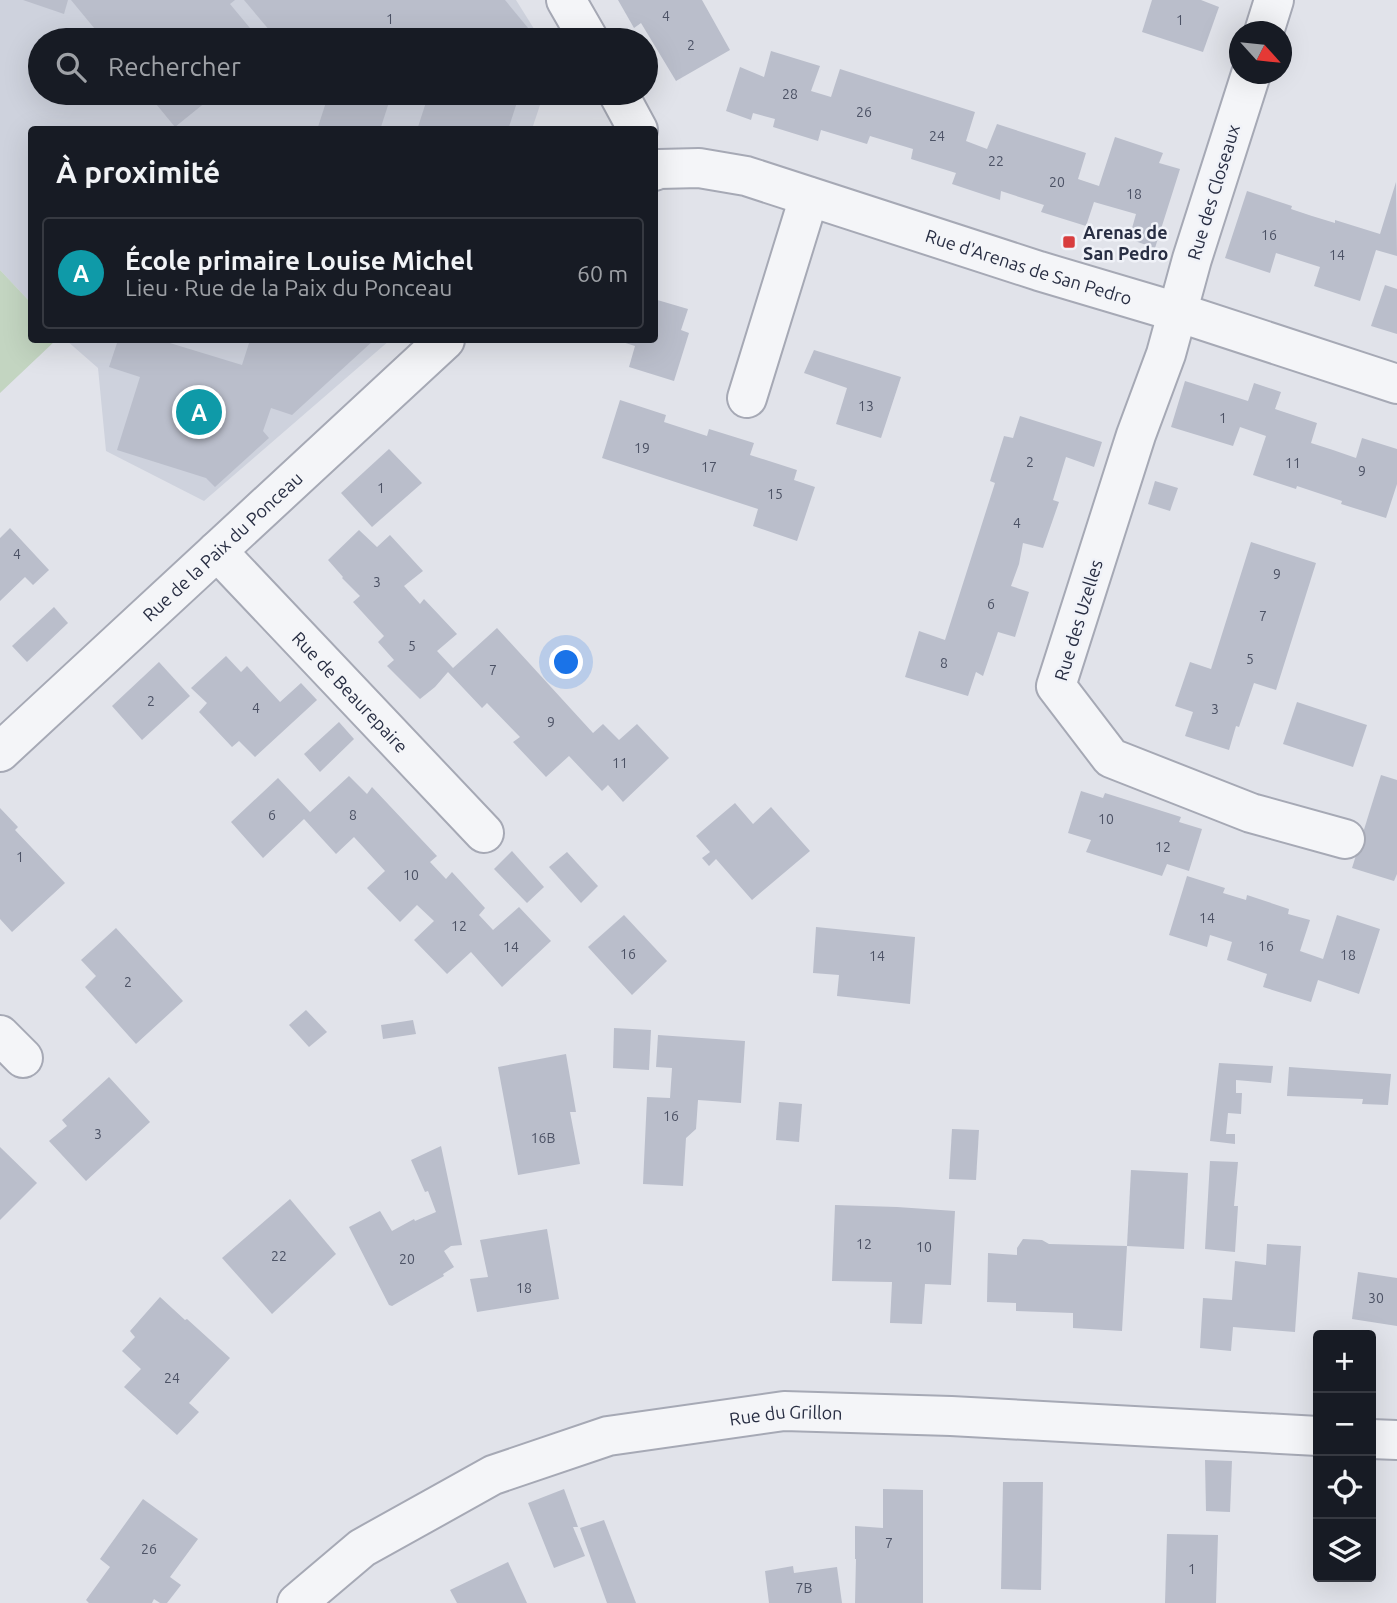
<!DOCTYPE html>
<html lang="fr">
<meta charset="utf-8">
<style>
body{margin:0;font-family:Ubuntu,sans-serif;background:#20242c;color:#f1f3f6}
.controls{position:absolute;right:21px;bottom:21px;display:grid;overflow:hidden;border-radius:7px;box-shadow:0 7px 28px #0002}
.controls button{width:63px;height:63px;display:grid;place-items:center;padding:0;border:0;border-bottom:2px solid #363941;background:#171b24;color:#f1f3f6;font:35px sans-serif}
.compass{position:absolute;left:1229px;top:21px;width:63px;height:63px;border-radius:50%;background:#171b24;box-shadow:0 7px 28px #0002;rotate:117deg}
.you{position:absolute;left:567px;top:663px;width:24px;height:24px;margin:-18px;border:5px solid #fff;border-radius:50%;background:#1a73e8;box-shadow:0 0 0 10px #1a73e833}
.badge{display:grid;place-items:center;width:46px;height:46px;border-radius:50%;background:#7c3aed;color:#fff;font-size:23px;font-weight:700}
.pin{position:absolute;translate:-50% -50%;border:4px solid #fff;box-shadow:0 2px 7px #0006}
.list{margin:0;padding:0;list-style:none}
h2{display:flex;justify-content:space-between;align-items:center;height:91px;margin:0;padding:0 28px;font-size:30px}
h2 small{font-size:23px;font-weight:400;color:#9ea1a6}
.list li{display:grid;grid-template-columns:46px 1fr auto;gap:21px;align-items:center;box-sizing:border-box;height:112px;margin:0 14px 14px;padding:0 14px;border:2px solid #363941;border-radius:7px}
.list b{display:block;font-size:26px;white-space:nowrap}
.list p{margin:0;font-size:23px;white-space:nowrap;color:#9ea1a6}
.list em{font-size:23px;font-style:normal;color:#9ea1a6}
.icon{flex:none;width:38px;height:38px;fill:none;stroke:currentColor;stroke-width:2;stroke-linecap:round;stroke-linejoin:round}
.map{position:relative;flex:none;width:1397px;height:1603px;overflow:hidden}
.search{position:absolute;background:#171b24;box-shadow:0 7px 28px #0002;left:28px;top:28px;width:630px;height:77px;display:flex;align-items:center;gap:18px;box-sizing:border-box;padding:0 24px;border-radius:38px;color:#9ea1a6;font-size:26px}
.panel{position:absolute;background:#171b24;box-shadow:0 7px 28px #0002;left:28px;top:126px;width:630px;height:217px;border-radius:7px}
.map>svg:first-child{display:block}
.built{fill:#ced2dd}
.green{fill:#c3d5c1}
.building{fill:#babecb}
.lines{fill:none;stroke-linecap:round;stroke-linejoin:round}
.minor-casing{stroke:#a6a9b5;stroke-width:42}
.minor{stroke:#f4f5f8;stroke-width:38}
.poi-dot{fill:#d83d3e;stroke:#f0f2f8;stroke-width:2.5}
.labels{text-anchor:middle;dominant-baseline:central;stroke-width:5;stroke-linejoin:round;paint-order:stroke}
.number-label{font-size:14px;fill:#4c5265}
.street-label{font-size:18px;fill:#282e43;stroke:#f0f2f8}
.poi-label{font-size:18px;font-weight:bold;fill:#282e43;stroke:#f0f2f8;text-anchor:start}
</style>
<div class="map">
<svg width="1397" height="1603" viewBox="0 0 1397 1603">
<rect width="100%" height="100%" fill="#e1e3ea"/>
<g class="built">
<polygon points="0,0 516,0 541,40 40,40 40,93 544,93 532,129 32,130 31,303 0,270"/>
<polygon points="66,340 390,340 204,501 106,451 98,368"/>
</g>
<polygon class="green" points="0,270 31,303 32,340 56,340 0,393"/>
<g class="building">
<polygon points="23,0 68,0 64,14"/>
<polygon points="71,0 235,0 230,4 260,40 104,40"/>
<polygon points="244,0 505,0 538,40 282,40 276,38"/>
<polygon points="618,0 702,0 730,50 676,81 641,23 634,28"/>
<polygon points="1152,0 1201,0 1219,7 1203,52 1142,32"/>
<polygon points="771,51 820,66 811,91 831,97 840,69 975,112 966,141 987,149 997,124 1086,153 1078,179 1099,186 1115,137 1163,153 1159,163 1180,169 1155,248 1129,239 1136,214 1094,202 1086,226 1041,212 1044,205 1001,191 1000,200 952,184 956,173 911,159 913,149 870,136 867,144 821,130 818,141 773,127 775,119 753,113 751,120 726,111 740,67 764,77"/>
<polygon points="147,93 217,93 175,127"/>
<polygon points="329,93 392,93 380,130 317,130"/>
<polygon points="429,93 520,93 508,130 417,130"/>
<polygon points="1396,182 1397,256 1376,250 1360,301 1314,286 1320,267 1276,253 1270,273 1225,258 1247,191 1292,206 1291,209 1312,216 1335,223 1335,220 1380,234"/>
<polygon points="1385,285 1397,289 1397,334 1371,326"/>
<polygon points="654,299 688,309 681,330 689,333 674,381 629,367 635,346 616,340 654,340"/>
<polygon points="118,340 160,340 242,365 250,340 374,340 292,415 271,408 263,431 269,438 215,487 206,478 117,450 140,377 109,367"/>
<polygon points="814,350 901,377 881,438 836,424 847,388 804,373"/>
<polygon points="1185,381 1248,401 1254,383 1281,392 1275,409 1317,423 1311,443 1333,450 1356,458 1362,438 1397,449 1397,484 1386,518 1341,504 1342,501 1297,486 1296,489 1253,475 1266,436 1240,427 1233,446 1171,427"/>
<polygon points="620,400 666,415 664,422 707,436 709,429 754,443 750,455 797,470 794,480 815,487 797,541 753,526 758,509 602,458"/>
<polygon points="1020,416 1102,442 1094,467 1066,457 1053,500 1059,502 1043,548 1023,543 1019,564 1011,586 1029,592 1015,637 998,632 983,676 976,672 968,696 905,677 919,631 945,640 995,483 990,481 1004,436 1013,438"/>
<polygon points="389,449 422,483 372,527 341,493"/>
<polygon points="1155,481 1178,488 1170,511 1148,504"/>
<polygon points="10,528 49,570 33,585 25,577 0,601 0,538"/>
<polygon points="359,530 377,547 390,535 423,571 404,586 420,604 424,599 457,634 437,651 453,668 497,628 593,733 603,724 619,740 637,724 669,758 623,802 608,785 602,791 569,756 546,777 513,742 520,737 487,703 482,708 448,672 435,687 420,699 387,666 394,660 378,642 384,636 353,602 360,596 342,578 343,577 328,560"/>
<polygon points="1251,542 1316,563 1276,690 1254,683 1239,727 1236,726 1229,750 1185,736 1193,712 1175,706 1190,662 1211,669"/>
<polygon points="54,607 68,623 27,662 12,646"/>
<polygon points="226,656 241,672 247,666 280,702 301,683 317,700 255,757 239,741 232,747 199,712 207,703 191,688"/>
<polygon points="159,662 190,696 142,740 112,706"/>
<polygon points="1297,702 1367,725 1353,767 1283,744"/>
<polygon points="339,722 354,739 320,772 304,754"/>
<polygon points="1381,775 1397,780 1397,874 1394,881 1352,868"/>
<polygon points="349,776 367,794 372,787 437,856 430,862 446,879 452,872 485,908 479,915 493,930 519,907 551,941 502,987 471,952 447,974 414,940 434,921 417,905 400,922 367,888 385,871 354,837 336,854 304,819 263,858 231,822 278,778 310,812"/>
<polygon points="1081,791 1103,798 1105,793 1181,817 1179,822 1202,829 1189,871 1167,864 1162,876 1086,852 1091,840 1068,833"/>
<polygon points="735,803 753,824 771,807 810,851 752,900 716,859 709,866 702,858 710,852 696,836"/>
<polygon points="0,808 18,827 15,830 65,883 12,932 0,919"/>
<polygon points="512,851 544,887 527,903 494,869"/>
<polygon points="567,852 598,886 581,903 549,867"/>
<polygon points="1187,876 1225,888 1223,893 1246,900 1247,895 1289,909 1288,914 1310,920 1300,951 1323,959 1337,915 1380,929 1359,994 1318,980 1311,1002 1263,987 1267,974 1227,960 1232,942 1210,935 1207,947 1169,935"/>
<polygon points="624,915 667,961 632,995 588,947"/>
<polygon points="816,927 915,937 910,1004 837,996 839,975 813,973"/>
<polygon points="116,928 183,1001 136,1044 85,987 96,976 81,960"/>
<polygon points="306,1010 327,1032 309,1047 289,1025"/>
<polygon points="413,1020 416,1034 383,1039 381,1025"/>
<polygon points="614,1028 651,1030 649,1070 613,1068"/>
<polygon points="658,1035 745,1041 741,1103 698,1100 696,1129 686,1138 683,1186 643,1184 647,1097 670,1098 672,1068 656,1067"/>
<polygon points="566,1054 576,1112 570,1112 580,1164 518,1175 498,1067"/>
<polygon points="1219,1063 1273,1066 1271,1083 1236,1080 1236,1093 1242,1093 1241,1114 1228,1113 1226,1134 1235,1134 1235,1144 1210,1141"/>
<polygon points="1289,1067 1391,1074 1388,1105 1362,1104 1363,1099 1287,1096"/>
<polygon points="109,1077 150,1122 86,1181 49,1141 67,1126 62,1120"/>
<polygon points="779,1102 802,1104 799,1142 776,1140"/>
<polygon points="952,1129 979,1130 976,1180 949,1179"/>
<polygon points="441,1146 462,1245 451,1246 444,1251 454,1267 443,1274 444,1276 392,1306 389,1305 349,1227 380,1211 392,1231 414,1219 415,1221 436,1212 428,1191 425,1192 411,1160"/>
<polygon points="0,1147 37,1183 0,1220"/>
<polygon points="1210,1161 1238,1162 1234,1206 1238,1206 1235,1252 1205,1249"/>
<polygon points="1131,1170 1188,1173 1184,1249 1127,1246"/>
<polygon points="290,1199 336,1254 272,1314 222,1258"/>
<polygon points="835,1205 897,1207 955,1211 951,1285 925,1284 922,1324 890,1323 892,1282 832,1281"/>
<polygon points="547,1229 559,1299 477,1312 470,1279 488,1277 480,1240"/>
<polygon points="1023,1239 1042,1240 1049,1244 1127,1246 1122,1331 1073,1328 1073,1313 1016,1311 1016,1303 987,1302 988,1253 1017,1255 1017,1248"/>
<polygon points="1267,1244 1301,1246 1295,1332 1233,1327 1231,1351 1200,1348 1203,1298 1232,1300 1235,1261 1266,1265"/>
<polygon points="1358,1272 1397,1278 1397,1326 1352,1319"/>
<polygon points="160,1297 185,1320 187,1319 230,1358 189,1403 199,1412 177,1435 124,1387 141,1369 122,1351 135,1337 130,1331"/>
<polygon points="1205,1460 1232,1461 1230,1512 1206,1511"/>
<polygon points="1003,1482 1043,1482 1041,1590 1001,1589"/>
<polygon points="564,1489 578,1527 573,1527 585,1556 554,1568 528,1503"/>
<polygon points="883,1489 923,1490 923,1603 855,1603 856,1559 855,1559 855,1526 883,1528"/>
<polygon points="143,1499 198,1539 170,1577 181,1585 167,1603 160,1603 154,1599 152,1603 89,1603 86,1600 110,1567 100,1559"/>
<polygon points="604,1520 636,1603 607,1603 580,1528"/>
<polygon points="1167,1534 1218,1535 1216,1603 1165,1603"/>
<polygon points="508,1562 527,1603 457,1603 450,1590"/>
<polygon points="793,1566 794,1573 837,1567 842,1603 769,1603 765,1571"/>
</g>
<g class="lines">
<g class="minor-casing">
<g id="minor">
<polyline points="566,0 589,40"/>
<polyline points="1264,32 1274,0"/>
<polyline points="1251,74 1192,259 1166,354 1136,435 1056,686 1111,758 1251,813 1345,839"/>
<polyline points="618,93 638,130"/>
<path id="s1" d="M654,171L659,169L699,168L746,176L1039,271L1177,312L1397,384"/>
<polyline points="747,398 809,197"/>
<path id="s2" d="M217,551L484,833"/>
<path id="s3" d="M0,752L445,340"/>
<polyline points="0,1035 23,1058"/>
<polyline points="1371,1439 1397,1440"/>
<path id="s4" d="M297,1603L362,1548L493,1475L608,1436L784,1411L951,1416L1318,1436"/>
</g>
</g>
<use href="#minor" class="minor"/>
</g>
<rect class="poi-dot" x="1062" y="235" width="14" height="14" rx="3.5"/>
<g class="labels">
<g class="number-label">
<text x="666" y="16">4</text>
<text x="390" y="19">1</text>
<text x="1180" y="20">1</text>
<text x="691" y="45">2</text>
<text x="790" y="94">28</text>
<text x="864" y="112">26</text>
<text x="937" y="136">24</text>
<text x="996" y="161">22</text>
<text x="1057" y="182">20</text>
<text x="1134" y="194">18</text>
<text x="1269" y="235">16</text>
<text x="1337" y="255">14</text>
<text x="866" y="406">13</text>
<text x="1223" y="418">1</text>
<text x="642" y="448">19</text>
<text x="1030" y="462">2</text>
<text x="1293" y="463">11</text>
<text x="709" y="467">17</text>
<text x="1362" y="471">9</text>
<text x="381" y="488">1</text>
<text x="775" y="494">15</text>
<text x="1017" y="523">4</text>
<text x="17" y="554">4</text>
<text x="1277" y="574">9</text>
<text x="377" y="582">3</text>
<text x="991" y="604">6</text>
<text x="1263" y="616">7</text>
<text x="412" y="646">5</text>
<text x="1250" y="659">5</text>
<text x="944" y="663">8</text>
<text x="493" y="670">7</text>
<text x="151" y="701">2</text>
<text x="256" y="708">4</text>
<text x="1215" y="709">3</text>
<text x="551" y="722">9</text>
<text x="620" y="763">11</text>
<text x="272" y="815">6</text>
<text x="353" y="815">8</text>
<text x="1106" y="819">10</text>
<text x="1163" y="847">12</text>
<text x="20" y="857">1</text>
<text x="411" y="875">10</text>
<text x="1207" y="918">14</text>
<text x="459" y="926">12</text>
<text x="1266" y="946">16</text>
<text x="511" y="947">14</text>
<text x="628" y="954">16</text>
<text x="1348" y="955">18</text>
<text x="877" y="956">14</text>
<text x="128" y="982">2</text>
<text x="671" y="1116">16</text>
<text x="98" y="1134">3</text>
<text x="543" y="1138">16B</text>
<text x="864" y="1244">12</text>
<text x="924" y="1247">10</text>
<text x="279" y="1256">22</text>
<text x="407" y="1259">20</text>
<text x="524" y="1288">18</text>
<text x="1376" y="1298">30</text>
<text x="172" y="1378">24</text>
<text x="889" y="1543">7</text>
<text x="149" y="1549">26</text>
<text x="1192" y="1569">1</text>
<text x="804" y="1588">7B</text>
</g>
<g class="street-label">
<text transform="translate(1213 192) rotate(-73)">Rue des Closeaux</text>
<text stroke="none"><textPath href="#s1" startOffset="390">Rue d'Arenas de San Pedro</textPath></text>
<text stroke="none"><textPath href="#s3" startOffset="303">Rue de la Paix du Ponceau</textPath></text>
<text transform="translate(1078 620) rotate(-73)">Rue des Uzelles</text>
<text stroke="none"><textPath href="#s2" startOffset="194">Rue de Beaurepaire</textPath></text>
<text stroke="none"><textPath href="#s4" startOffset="536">Rue du Grillon</textPath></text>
</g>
<g class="poi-label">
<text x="1083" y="232">Arenas de<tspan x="1083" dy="21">San Pedro</tspan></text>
</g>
</g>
</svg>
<div class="controls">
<button>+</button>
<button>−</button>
<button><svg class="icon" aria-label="locate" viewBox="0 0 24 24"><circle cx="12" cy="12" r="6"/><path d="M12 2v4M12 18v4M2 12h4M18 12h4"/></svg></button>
<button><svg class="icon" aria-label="layers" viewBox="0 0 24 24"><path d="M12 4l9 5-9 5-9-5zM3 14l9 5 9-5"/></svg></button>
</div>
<svg class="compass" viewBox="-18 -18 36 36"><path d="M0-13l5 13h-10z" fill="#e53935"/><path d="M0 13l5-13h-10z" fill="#9ea1a6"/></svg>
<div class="you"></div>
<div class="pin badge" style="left:199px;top:412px;background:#0f9aa8">A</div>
<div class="search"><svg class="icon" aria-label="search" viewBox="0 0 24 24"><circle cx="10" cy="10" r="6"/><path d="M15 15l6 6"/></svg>Rechercher</div>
<section class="panel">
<h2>À proximité<small></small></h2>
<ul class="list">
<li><span class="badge" style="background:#0f9aa8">A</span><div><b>École primaire Louise Michel</b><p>Lieu · Rue de la Paix du Ponceau</p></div><em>60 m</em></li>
</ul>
</section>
</div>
